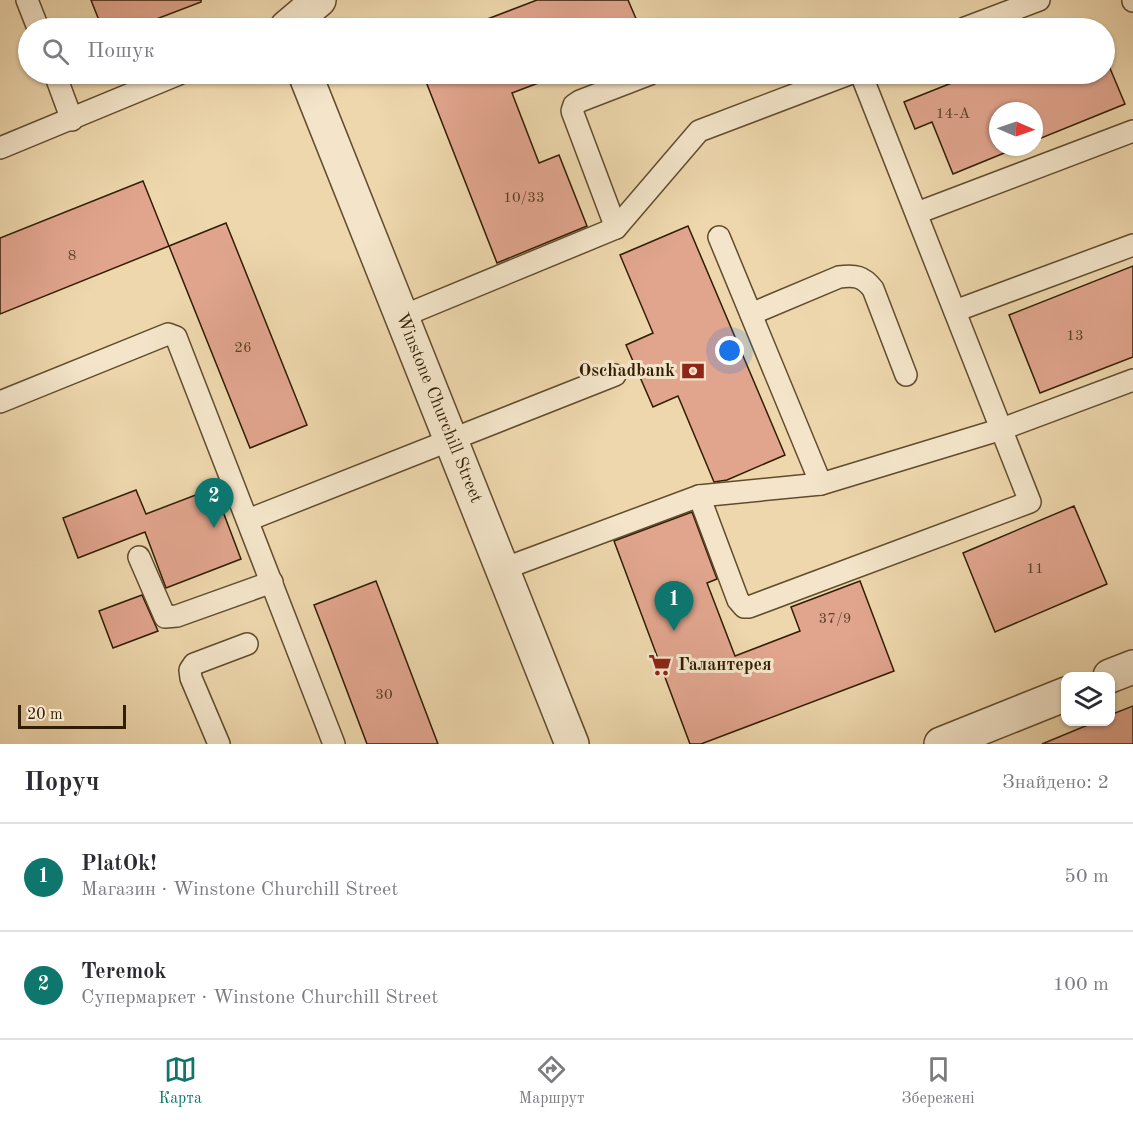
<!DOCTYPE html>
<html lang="uk">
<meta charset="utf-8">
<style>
body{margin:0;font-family:"Old Standard TT",serif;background:#f2f2f3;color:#2b2b33}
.controls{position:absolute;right:18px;bottom:18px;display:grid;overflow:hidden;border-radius:12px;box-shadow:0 2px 4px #0004}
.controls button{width:54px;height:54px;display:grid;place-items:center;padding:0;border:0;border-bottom:2px solid #e1e1e2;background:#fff;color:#2b2b33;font:30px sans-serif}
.compass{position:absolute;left:989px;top:102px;width:54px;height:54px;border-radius:50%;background:#fff;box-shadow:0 2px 4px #0004;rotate:92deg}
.scale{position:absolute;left:18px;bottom:15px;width:108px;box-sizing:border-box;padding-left:6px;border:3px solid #301d02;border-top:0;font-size:16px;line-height:21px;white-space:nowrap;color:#301d02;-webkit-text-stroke:4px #f4e5ca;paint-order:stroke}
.you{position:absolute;left:730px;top:351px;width:21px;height:21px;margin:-15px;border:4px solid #fff;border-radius:50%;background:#1a73e8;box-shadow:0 0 0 9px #1a73e833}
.badge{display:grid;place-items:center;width:39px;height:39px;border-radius:50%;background:#0f766e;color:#fff;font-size:20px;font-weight:700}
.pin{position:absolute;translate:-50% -50px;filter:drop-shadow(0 2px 3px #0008)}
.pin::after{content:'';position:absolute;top:32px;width:21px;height:18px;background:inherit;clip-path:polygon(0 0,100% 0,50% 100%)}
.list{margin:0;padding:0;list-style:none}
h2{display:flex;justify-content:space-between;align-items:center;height:78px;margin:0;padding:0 24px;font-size:26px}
h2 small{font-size:20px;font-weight:400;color:#7c7c81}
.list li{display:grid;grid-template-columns:39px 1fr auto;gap:18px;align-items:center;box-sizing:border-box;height:108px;padding:0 24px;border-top:2px solid #e1e1e2}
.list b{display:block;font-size:22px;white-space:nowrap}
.list p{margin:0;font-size:20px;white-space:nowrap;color:#7c7c81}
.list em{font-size:20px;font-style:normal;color:#7c7c81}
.icon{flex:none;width:33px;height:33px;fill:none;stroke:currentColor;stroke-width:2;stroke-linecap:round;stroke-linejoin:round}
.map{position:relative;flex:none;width:1133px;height:744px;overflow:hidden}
.search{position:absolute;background:#fff;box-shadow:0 2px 4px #0004;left:18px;right:18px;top:18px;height:66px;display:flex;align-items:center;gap:15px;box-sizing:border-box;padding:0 21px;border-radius:33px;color:#7c7c81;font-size:22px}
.sheet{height:294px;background:#fff}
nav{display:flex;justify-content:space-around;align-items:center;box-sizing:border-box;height:84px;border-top:2px solid #e1e1e2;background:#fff;font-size:16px;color:#7c7c81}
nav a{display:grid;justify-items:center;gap:3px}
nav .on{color:#0f766e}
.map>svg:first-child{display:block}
.building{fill:#e1a58e;stroke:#301d02;stroke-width:1.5}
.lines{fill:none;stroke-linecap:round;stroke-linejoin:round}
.lane-casing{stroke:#604c2d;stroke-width:24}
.street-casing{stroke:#604c2d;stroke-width:36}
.lane{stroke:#f4e5ca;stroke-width:21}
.street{stroke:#f4e5ca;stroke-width:33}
.labels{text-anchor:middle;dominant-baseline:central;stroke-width:6;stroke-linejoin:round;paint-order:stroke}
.number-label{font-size:15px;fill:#5c3f25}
.poi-label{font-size:18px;font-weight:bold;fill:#301d02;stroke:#f4e5ca;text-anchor:end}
.street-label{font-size:18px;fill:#301d02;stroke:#f4e5ca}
</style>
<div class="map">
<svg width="1133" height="744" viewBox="0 0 1133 744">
<rect width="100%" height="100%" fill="#eed7ad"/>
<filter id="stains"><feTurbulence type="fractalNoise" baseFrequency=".00333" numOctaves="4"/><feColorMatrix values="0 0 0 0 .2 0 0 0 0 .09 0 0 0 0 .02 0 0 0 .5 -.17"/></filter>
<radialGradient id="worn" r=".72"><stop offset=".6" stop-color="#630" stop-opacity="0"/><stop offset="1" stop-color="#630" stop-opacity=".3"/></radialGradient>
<g class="building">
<polygon points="91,0 201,0 201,2 133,28 102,28"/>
<polygon points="537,0 628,0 640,28 464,28"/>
<polygon points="1104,54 1125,104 1034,141 1034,111 998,111 998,147 1019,147 953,174 932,122 915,129 904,102 974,74 1104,74"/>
<polygon points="423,74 562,74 512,93 539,163 559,155 587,226 497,263"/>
<polygon points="143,181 169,246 0,314 0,238"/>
<polygon points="226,223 307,425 250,448 169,246"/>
<polygon points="688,226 785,455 727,480 714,482 678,396 653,407 626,345 653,333 620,255"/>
<polygon points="1133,266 1133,357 1040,393 1009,315"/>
<polygon points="214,488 241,559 166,588 145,532 78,558 63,518 136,490 146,514"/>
<polygon points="1074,506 1107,584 995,632 963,553"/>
<polygon points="692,512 717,579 707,583 735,656 800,631 791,607 860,581 894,671 701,744 690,744 614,541"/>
<polygon points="376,581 438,744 367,744 330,646 314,605"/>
<polygon points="142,595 158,631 113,648 99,611"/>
<polygon points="1133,706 1133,744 1042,744 1095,722 1110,722 1110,715"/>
</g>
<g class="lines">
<g class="lane-casing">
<g id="lane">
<polyline points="27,0 38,28"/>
<polyline points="1133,0 1133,1"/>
<polyline points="965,28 1039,0"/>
<polyline points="55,74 72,120"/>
<polyline points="0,148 179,74"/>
<polyline points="917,213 1133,131"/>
<polyline points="616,228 572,111 574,105 580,101 650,74"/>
<polyline points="719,237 821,484"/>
<polyline points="955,311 1133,245"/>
<path d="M751,314L839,277C855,275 863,276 873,289L906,375"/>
<polyline points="403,316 616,228 699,131 849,74"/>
<polyline points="0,402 168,334 176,337 334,744"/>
<polyline points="699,496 738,600 744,607 749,607 1030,502 861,74"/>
<polyline points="248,520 615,375"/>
<polyline points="139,557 165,617 177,616 272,582"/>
<polyline points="503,569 699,496 821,484 1002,429 1133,380"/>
<polyline points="219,744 191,678 190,670 194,664 247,644"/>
</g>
</g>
<g class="street-casing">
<g id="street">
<polyline points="287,27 319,0"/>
<polyline points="305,74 572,744"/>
<polyline points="1110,676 1133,667"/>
<polyline points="941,744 1066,694"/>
</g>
</g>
<use href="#lane" class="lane"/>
<use href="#street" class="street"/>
</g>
<defs>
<g id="bank-bare" transform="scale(1.8)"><path d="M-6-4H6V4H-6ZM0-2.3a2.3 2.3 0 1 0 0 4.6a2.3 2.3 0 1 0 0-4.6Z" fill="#8f2418" stroke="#f4e5ca" stroke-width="2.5" paint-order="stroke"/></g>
<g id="supermarket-bare" transform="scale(1.8)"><path d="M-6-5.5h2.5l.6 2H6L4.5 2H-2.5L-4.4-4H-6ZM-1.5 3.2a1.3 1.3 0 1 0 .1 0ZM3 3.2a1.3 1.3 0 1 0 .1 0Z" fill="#8f2418" stroke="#f4e5ca" stroke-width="2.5" paint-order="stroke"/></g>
</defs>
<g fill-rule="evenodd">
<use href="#bank-bare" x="693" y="371"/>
<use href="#supermarket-bare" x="660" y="665"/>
</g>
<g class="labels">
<g class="number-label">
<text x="953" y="114">14-А</text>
<text x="524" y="198">10/33</text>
<text x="72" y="256">8</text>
<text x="1075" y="336">13</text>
<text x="243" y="348">26</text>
<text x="1035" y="569">11</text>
<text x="835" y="619">37/9</text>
<text x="384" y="695">30</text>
</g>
<g class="poi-label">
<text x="675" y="371">Oschadbank</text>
<text x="678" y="665" text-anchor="start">Галантерея</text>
</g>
<g class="street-label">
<text transform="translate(439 408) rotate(68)">Winstone Churchill Street</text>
</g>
</g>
<rect width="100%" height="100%" filter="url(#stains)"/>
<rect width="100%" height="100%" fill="url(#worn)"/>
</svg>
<div class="controls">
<button><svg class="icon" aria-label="layers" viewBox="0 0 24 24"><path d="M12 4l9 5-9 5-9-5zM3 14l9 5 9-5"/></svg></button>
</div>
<svg class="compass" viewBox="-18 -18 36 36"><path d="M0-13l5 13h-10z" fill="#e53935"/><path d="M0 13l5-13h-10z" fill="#7c7c81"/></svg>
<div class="scale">20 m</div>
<div class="you"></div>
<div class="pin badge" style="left:674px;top:631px">1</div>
<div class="pin badge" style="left:214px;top:528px">2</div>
<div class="search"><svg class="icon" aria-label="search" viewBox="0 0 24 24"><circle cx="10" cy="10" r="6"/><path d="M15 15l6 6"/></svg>Пошук</div>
</div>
<section class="sheet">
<h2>Поруч<small>Знайдено: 2</small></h2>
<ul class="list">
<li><span class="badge">1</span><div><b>PlatOk!</b><p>Магазин · Winstone Churchill Street</p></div><em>50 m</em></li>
<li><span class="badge">2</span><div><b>Teremok</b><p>Супермаркет · Winstone Churchill Street</p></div><em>100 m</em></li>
</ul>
</section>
<nav>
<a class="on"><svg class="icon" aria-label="map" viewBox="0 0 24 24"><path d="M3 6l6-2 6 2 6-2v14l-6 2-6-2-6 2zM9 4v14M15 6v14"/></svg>Карта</a>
<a><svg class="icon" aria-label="directions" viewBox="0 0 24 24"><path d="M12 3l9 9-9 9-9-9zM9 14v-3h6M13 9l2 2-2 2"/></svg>Маршрут</a>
<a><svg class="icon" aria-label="saved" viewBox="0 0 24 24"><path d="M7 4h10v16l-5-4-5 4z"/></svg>Збережені</a>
</nav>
